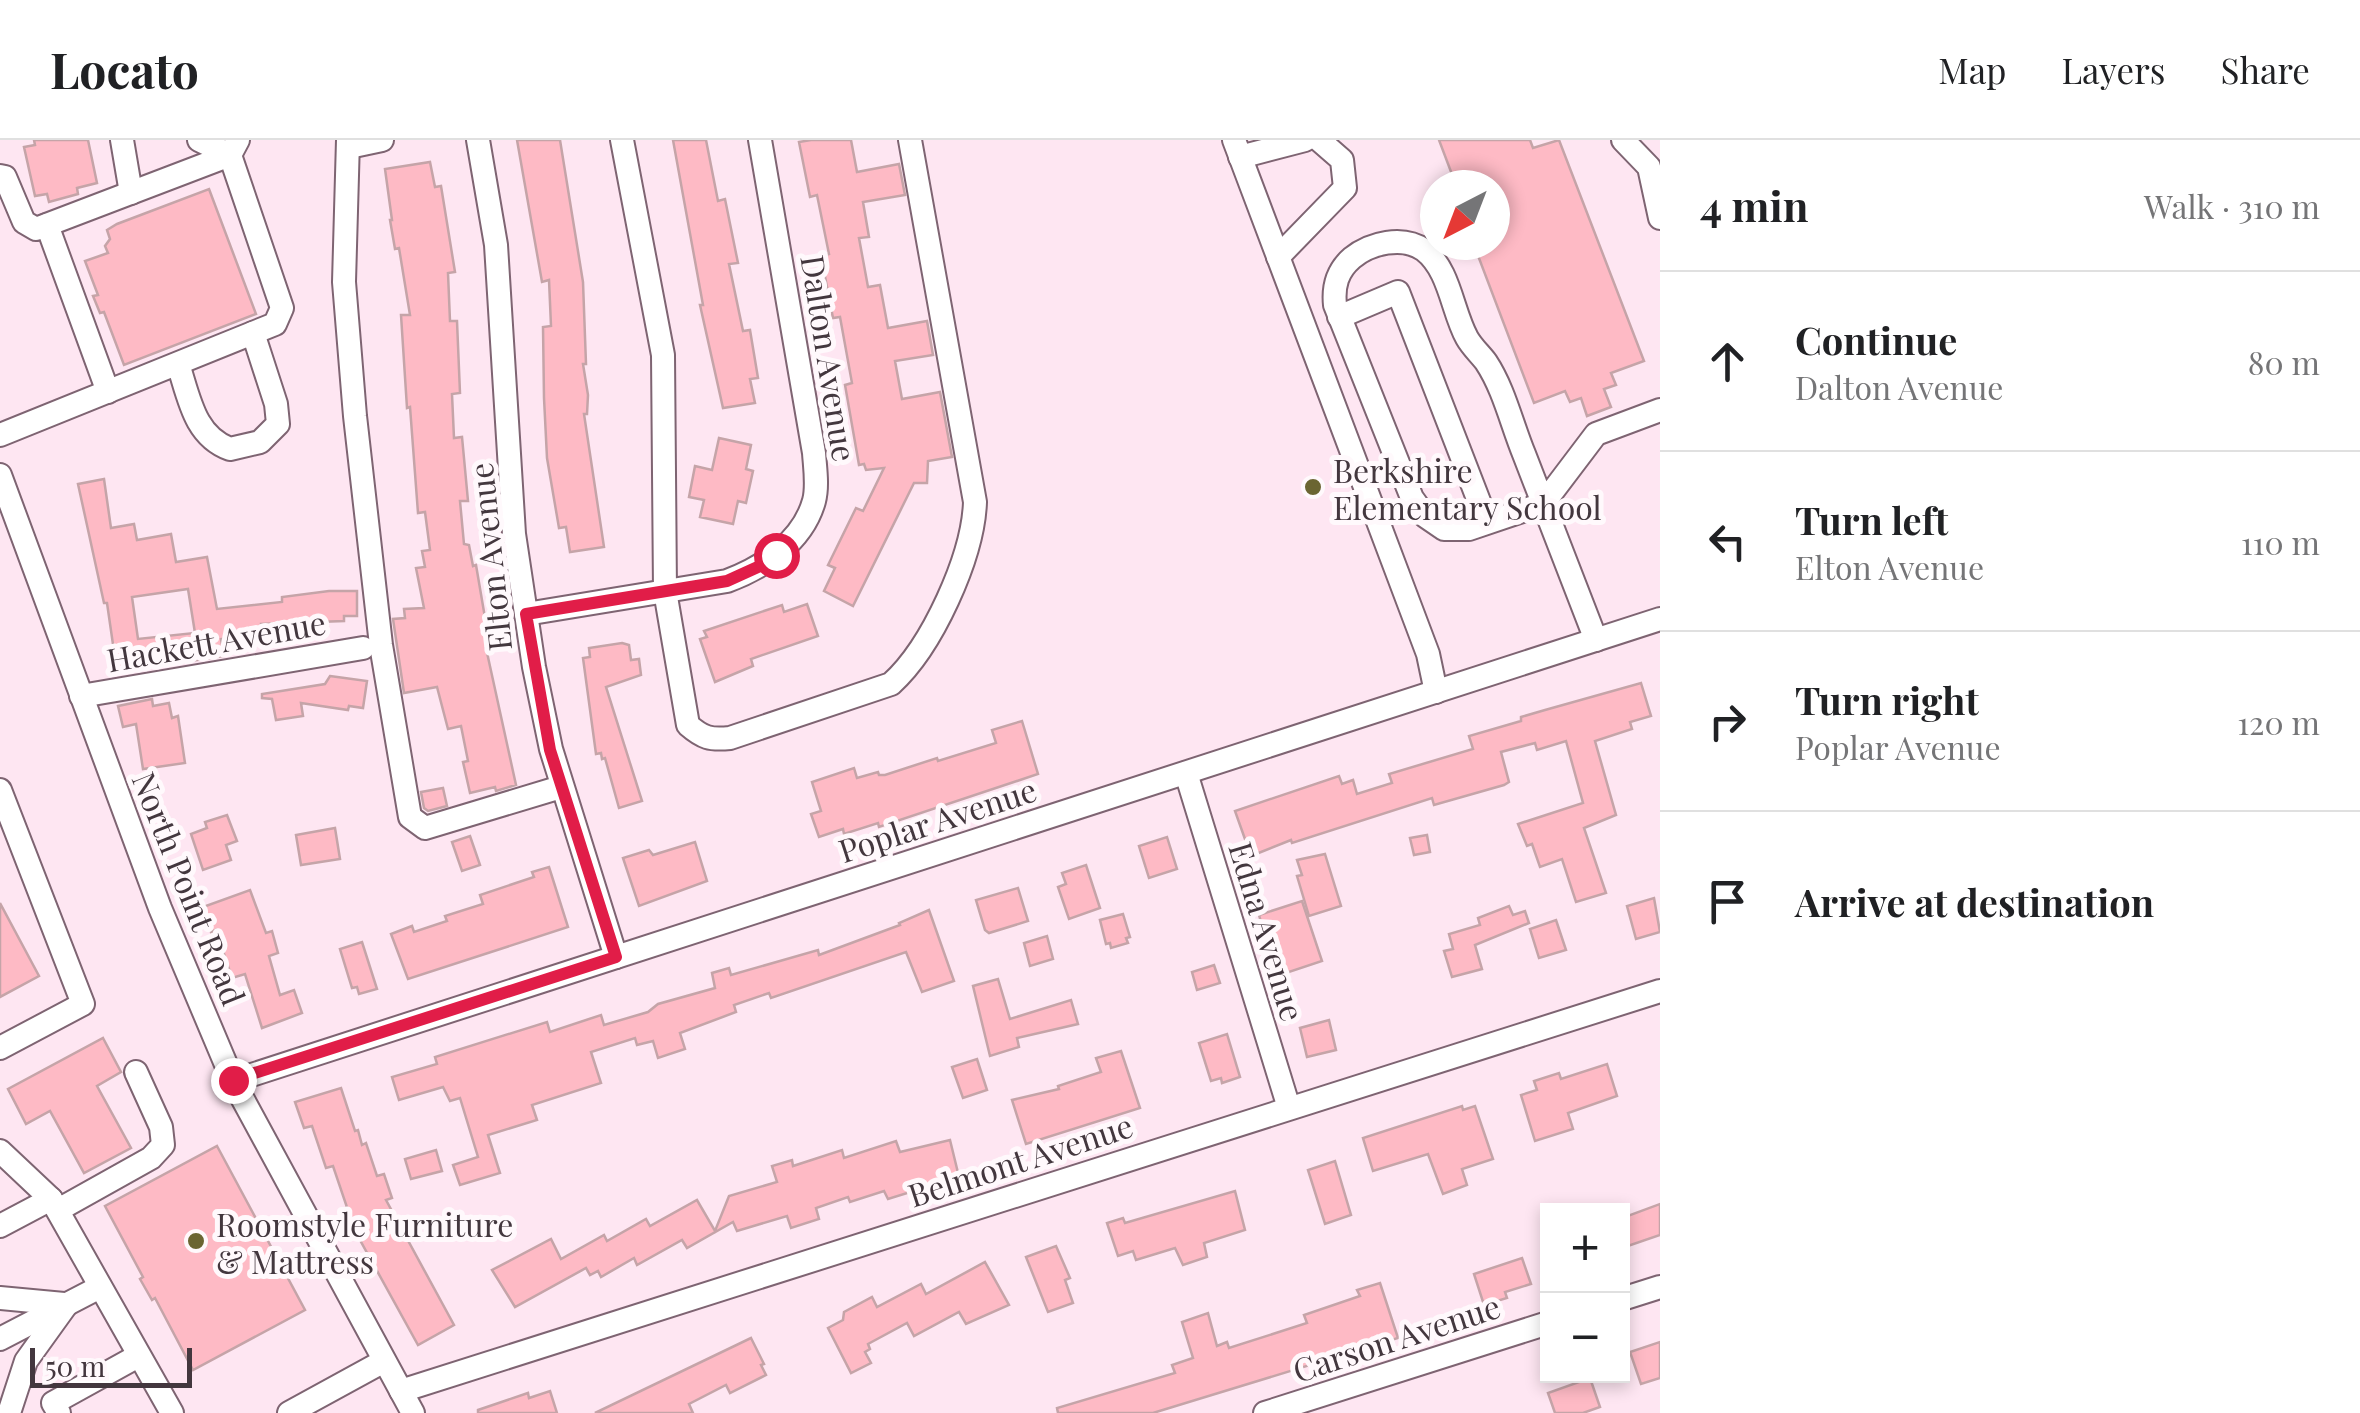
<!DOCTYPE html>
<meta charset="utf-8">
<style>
body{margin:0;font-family:"Playfair Display",serif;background:#f2f2f2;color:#202124}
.controls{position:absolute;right:30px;bottom:30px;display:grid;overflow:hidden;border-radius:0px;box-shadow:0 5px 15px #0003}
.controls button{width:90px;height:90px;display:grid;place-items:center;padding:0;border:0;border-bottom:2px solid #e0e0e0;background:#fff;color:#202124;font:50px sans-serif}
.compass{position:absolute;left:1420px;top:30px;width:90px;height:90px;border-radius:50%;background:#fff;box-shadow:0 5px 15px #0003;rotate:222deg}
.scale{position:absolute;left:30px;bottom:25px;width:162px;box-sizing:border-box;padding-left:10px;border:5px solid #43373e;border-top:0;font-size:28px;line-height:35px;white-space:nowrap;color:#43373e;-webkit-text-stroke:8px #fff9fc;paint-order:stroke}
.stop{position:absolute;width:30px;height:30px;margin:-22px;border:8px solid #e11d48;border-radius:50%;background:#fff}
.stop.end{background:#e11d48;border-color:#fff;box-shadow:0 2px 10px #0008}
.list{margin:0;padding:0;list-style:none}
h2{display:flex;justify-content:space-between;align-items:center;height:130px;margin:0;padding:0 40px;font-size:42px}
h2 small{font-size:32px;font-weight:400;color:#757577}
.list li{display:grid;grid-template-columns:65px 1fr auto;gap:30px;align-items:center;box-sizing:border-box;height:180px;padding:0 40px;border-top:2px solid #e0e0e0}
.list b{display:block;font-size:38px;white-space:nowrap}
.list p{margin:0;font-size:32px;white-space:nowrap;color:#757577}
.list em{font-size:32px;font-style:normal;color:#757577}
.icon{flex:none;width:55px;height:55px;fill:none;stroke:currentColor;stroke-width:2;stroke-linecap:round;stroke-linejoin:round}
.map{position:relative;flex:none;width:1660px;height:1273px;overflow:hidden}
header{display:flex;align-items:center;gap:60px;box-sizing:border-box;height:140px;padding:0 50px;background:#fff;border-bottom:2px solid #e0e0e0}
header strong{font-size:48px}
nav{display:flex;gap:55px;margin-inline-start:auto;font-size:35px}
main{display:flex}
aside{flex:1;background:#fff}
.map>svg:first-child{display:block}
.building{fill:#febac5;stroke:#c5a4a8;stroke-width:2.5;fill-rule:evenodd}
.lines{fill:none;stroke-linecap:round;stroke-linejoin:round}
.minor-casing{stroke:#7e6472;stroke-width:26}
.minor{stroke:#fff;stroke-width:22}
.route{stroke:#e11d48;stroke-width:12}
.poi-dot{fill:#6b6532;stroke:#fff9fc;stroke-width:4}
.labels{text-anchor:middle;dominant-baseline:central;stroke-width:10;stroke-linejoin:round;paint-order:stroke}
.street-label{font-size:32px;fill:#43373e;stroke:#fff9fc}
.poi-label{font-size:32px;fill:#43373e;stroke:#fff9fc;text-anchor:start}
</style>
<header>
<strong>Locato</strong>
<nav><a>Map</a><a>Layers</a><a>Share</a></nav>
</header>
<main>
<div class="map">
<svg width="1660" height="1273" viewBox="0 0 1660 1273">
<rect width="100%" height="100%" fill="#fee6f2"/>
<g class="building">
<polygon points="34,0 88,0 97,43 77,48 78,54 49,62 47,54 35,56 24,7 35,5"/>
<polygon points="517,0 560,0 583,142 586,224 583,224 588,255 587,274 584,274 604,407 570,412 566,387 559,388 547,318 544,258 543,187 551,186 549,140 542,142"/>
<polygon points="673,0 706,0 718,61 725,59 738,123 729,124 743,191 750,190 758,238 750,239 755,263 723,268 700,165 703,165"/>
<polygon points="811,0 851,0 857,32 899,24 905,55 863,62 869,97 859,98 868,147 880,145 888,188 927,181 933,215 895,221 902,259 940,252 952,317 928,321 927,343 914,343 853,466 824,451 835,428 828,425 856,368 863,371 884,328 866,330 864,324 859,325 845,245 852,243 840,177 833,178 821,116 829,114 817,55 810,57 799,2"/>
<polygon points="1439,0 1530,0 1533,8 1559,0 1644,221 1611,233 1616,245 1604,249 1611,267 1587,276 1581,258 1570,262 1565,251 1534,263 1474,105 1495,105 1495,45 1456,45"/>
<polygon points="430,22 435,47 441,46 455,132 448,133 450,181 457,181 460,253 452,254 454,298 462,297 468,361 460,361 464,404 469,405 473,426 476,425 490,507 486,508 516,645 496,651 495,647 470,653 463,622 468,621 461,586 448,589 437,547 404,553 393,479 405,478 404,469 424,468 416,428 425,427 422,411 430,410 425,372 418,373 410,267 407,268 401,175 410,175 399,108 395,109 390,80 392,80 385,29"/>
<polygon points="209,49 256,174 124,225 104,172 100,173 93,156 98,155 85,121 108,113 105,106 110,99 107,90 117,84"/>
<polygon points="719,298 751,305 746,329 753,331 746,363 738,361 733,384 700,377 704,360 689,357 695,326 712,330"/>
<path d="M104,339L111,388L134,384L137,400L171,394L176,422L207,417L217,469L282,462V457L329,451H357V476H344V481L261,484V490L247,491L248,496L221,499L224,516L117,532L107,463H104L78,344ZM188,449L195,493L138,499L132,457Z"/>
<polygon points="807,464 818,496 751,519 753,526 715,542 700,499 707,497 704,491 782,465 784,472"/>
<polygon points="622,503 629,505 631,520 639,519 641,535 606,547 642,661 619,668 605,618 602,619 601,613 596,614 583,518 590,517 589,508"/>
<polygon points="330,536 367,541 363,568 349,566 348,570 301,563 303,576 276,580 272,559 262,558 262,554 325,544"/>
<polygon points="1641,543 1651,576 1630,582 1632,589 1595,601 1616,675 1584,688 1606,753 1576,762 1562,719 1540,727 1532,704 1527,706 1518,684 1583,663 1566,601 1537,610 1535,603 1501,612 1509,642 1504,645 1434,665 1432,658 1292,703 1291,700 1251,716 1235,671 1339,636 1342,644 1353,640 1357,654 1392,643 1389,634 1473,609 1469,596 1521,581 1521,577 1545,570"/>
<polygon points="152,559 153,566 169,563 172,578 178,576 185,623 143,629 136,584 123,587 118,566"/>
<polygon points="1022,581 1038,634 879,687 878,683 844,694 843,689 819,697 811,674 821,671 812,642 854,628 857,638 878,632 879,635 885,635 937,618 938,621 996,603 992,590"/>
<polygon points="443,648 447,666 428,671 424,668 421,652"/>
<polygon points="227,675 237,701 226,705 231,720 203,730 191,694 207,688 205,682"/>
<polygon points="335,688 340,719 301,725 296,695"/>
<polygon points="1427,695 1430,712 1414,715 1410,698"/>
<polygon points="470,696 480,725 462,731 452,702"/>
<polygon points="1167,697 1177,729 1149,738 1139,706"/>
<polygon points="695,702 707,741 639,766 623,718 649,710 653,715"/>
<polygon points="1325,714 1341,766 1309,776 1297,736 1302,735 1297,720"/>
<polygon points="1086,725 1100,768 1069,779 1058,747 1066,744 1062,733"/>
<polygon points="549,727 568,787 408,839 391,794 412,786 414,792 447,781 445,776 483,764 480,755 534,737 532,732"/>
<polygon points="1018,748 1028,781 989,793 985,790 976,760"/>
<polygon points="250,750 266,793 272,791 278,813 269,816 280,855 294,850 302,873 262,888 245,834 232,838 216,790 211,792 203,767"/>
<polygon points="1654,758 1660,792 1636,799 1627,766"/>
<polygon points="1302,761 1322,821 1277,836 1259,775"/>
<polygon points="0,763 39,836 0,857"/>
<polygon points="1509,766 1513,775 1525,771 1529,783 1475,805 1482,829 1452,837 1444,811 1453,809 1449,794 1480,785 1478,778"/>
<polygon points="929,770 954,841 922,852 906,812 771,858 769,853 734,865 736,872 680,893 685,909 658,918 653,901 637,905 635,898 591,912 601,943 532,965 537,980 488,995 500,1033 460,1045 453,1025 478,1017 460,958 450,961 443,947 399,960 392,937 437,924 435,917 547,882 550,892 601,875 604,885 648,872 658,864 715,848 712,833 729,828 731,835 818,810 819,815 900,785 899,783"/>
<polygon points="1123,774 1130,797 1126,798 1128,803 1111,808 1110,803 1106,804 1100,780"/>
<polygon points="1556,780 1566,810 1539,818 1530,789"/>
<polygon points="1047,796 1053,819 1030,826 1024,803"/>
<polygon points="362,802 377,849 359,854 357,847 352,848 340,809"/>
<polygon points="1214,825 1220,843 1197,850 1192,832"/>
<polygon points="998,839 1010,879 1071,860 1078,884 1017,898 1019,907 990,916 973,846"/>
<polygon points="1329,880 1336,910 1307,917 1300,888"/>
<polygon points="1227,894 1240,937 1222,943 1221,938 1211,941 1199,903"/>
<polygon points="103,898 121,932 97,946 131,1008 84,1033 50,971 26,984 8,949"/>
<polygon points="1121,911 1140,968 1026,1004 1012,960 1059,949 1058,946 1101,932 1096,918"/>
<polygon points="977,919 987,950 963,958 952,927"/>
<polygon points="1607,924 1617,956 1568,973 1573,989 1535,1001 1521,955 1537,950 1534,941 1559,933 1561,939"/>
<polygon points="341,948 355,991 358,990 362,1005 366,1003 377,1036 384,1034 392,1058 386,1060 454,1185 418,1205 355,1091 333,1026 326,1028 312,986 304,988 295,962"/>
<polygon points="1462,966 1463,970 1475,966 1493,1019 1462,1029 1467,1045 1443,1054 1428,1014 1373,1031 1363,998"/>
<polygon points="950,1000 959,1037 888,1059 884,1051 850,1062 848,1057 816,1068 819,1079 791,1088 787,1076 737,1091 733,1082 687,1108 682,1100 637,1125 634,1118 601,1137 598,1131 590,1135 586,1128 515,1167 492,1130 551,1099 561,1119 604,1095 607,1101 646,1079 650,1086 697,1060 715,1091 729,1056 777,1042 772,1026 792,1020 793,1026 842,1010 844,1018 896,1001 900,1012"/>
<polygon points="217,1006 305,1170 193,1230 155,1158 152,1160 140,1139 143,1137 105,1066"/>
<polygon points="436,1010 442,1031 411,1039 405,1019"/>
<polygon points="1335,1021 1351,1075 1325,1084 1308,1030"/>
<polygon points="1235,1051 1245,1090 1204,1103 1207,1117 1183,1125 1175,1108 1136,1120 1133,1111 1118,1116 1107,1083 1123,1078 1125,1083"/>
<polygon points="1660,1064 1660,1095 1622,1108 1622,1078"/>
<polygon points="1056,1106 1070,1138 1065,1140 1073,1163 1048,1172 1026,1117"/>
<polygon points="1522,1118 1531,1144 1505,1152 1507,1158 1484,1165 1474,1134"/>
<polygon points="985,1122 1009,1165 966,1184 959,1172 914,1196 907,1183 868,1204 870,1209 865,1212 871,1223 851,1233 828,1188 843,1180 844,1172 872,1157 877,1167 921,1144 926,1154"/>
<polygon points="1380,1143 1398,1198 1153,1273 1058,1273 1057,1268 1175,1233 1172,1225 1193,1218 1182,1182 1208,1173 1217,1206 1227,1202 1229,1208 1307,1183 1304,1175 1360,1156 1357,1150"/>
<polygon points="751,1198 764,1224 761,1225 766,1235 730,1253 726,1245 689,1264 693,1273 595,1273"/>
<polygon points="1660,1202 1660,1238 1641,1244 1630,1212"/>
<polygon points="1590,1238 1600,1267 1583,1273 1555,1273 1548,1253"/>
<polygon points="550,1251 557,1273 478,1273 478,1270 528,1253 529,1258"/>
</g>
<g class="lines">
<g class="minor-casing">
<g id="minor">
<polyline points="122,0 131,53"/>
<polyline points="348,0 344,142 355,276 381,505 410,677 425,688 561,647"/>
<polyline points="478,0 496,105 514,394 534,527 551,609 616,817"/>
<path d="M622,0L663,215L665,451L688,585C703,598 710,600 730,598L891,544C932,507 973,417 975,362L910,0"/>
<polyline points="1234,0 1428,514 1436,552"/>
<polyline points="1623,0 1649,27 1660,78"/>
<polyline points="349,7 382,0"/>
<polyline points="1240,17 1305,0"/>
<polyline points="0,36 5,37 24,82 36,89 230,15 238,0"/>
<polyline points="47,85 108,252"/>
<polyline points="1278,117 1345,48 1342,20 1319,0"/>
<polyline points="1339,177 1398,152 1487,382"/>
<path d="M178,224C189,257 194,296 230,309L260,302L278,284L276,264L253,193"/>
<polyline points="0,295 275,184 282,168 230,15 199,0"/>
<polyline points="0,335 160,768 233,941 413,1273"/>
<path d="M526,474L727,441C763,428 803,401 814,361C818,346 815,328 814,313L760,0"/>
<path d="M1596,500C1572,438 1548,376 1524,314C1512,285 1504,249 1486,222C1480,214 1472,207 1467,198C1452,171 1450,130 1424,110C1403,95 1370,103 1352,118C1337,131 1333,146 1335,165L1412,358L1425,376L1444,389H1469L1543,364L1596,294L1660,270"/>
<polyline points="81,556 363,508"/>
<polyline points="1186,633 1289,968"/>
<polyline points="0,650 83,864 0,908"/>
<polyline points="233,941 1660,479"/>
<polyline points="0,1011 51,1059 172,1273"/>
<polyline points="58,1070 151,1018 163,1005 161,987 136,932"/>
<polyline points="0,1086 51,1059"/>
<polyline points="0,1158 64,1164"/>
<polyline points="1622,1159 1660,1147"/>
<polyline points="0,1199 100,1147"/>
<polyline points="401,1251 1660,851"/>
<polyline points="9,1273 26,1221 67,1164"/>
<polyline points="59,1273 53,1263 138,1216"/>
<polyline points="289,1273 384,1221"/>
<polyline points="1265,1273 1548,1183"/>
</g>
</g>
<use href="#minor" class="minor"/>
</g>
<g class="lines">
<polyline class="route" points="233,940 616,817 550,610 526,474 727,441 760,426 776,415"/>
</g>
<g class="poi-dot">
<circle cx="1313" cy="347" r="10"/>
<circle cx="196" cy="1101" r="10"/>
</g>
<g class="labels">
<g class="street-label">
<text transform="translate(830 218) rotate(81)">Dalton Avenue</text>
<text transform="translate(489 417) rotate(-96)">Elton Avenue</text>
<text transform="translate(216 500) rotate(-10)">Hackett Avenue</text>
<text transform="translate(937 679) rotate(-18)">Poplar Avenue</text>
<text transform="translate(190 748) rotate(68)">North Point Road</text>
<text transform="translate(1268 791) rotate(73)">Edna Avenue</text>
<text transform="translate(1020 1019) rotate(-18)">Belmont Avenue</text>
<text transform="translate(1396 1197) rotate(-18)">Carson Avenue</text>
</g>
<g class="poi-label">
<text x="1333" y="329">Berkshire<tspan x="1333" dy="37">Elementary School</tspan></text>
<text x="216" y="1083">Roomstyle Furniture<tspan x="216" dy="37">&amp; Mattress</tspan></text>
</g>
</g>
</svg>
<div class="controls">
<button>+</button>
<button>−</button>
</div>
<svg class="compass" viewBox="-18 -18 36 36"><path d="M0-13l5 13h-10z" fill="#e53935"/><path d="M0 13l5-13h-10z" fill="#757577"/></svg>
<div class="scale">50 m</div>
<div class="stop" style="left:776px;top:415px"></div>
<div class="stop end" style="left:233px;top:940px"></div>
</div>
<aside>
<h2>4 min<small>Walk · 310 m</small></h2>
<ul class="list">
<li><svg class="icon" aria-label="ahead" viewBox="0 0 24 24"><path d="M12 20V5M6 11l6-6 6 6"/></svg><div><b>Continue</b><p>Dalton Avenue</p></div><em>80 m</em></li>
<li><svg class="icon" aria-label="left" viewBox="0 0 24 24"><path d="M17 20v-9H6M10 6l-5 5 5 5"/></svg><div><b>Turn left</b><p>Elton Avenue</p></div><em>110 m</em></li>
<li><svg class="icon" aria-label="right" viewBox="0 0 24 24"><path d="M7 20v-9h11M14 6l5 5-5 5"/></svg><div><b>Turn right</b><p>Poplar Avenue</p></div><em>120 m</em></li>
<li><svg class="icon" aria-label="arrive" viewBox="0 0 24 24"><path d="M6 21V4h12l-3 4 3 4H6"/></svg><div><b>Arrive at destination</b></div></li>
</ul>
</aside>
</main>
